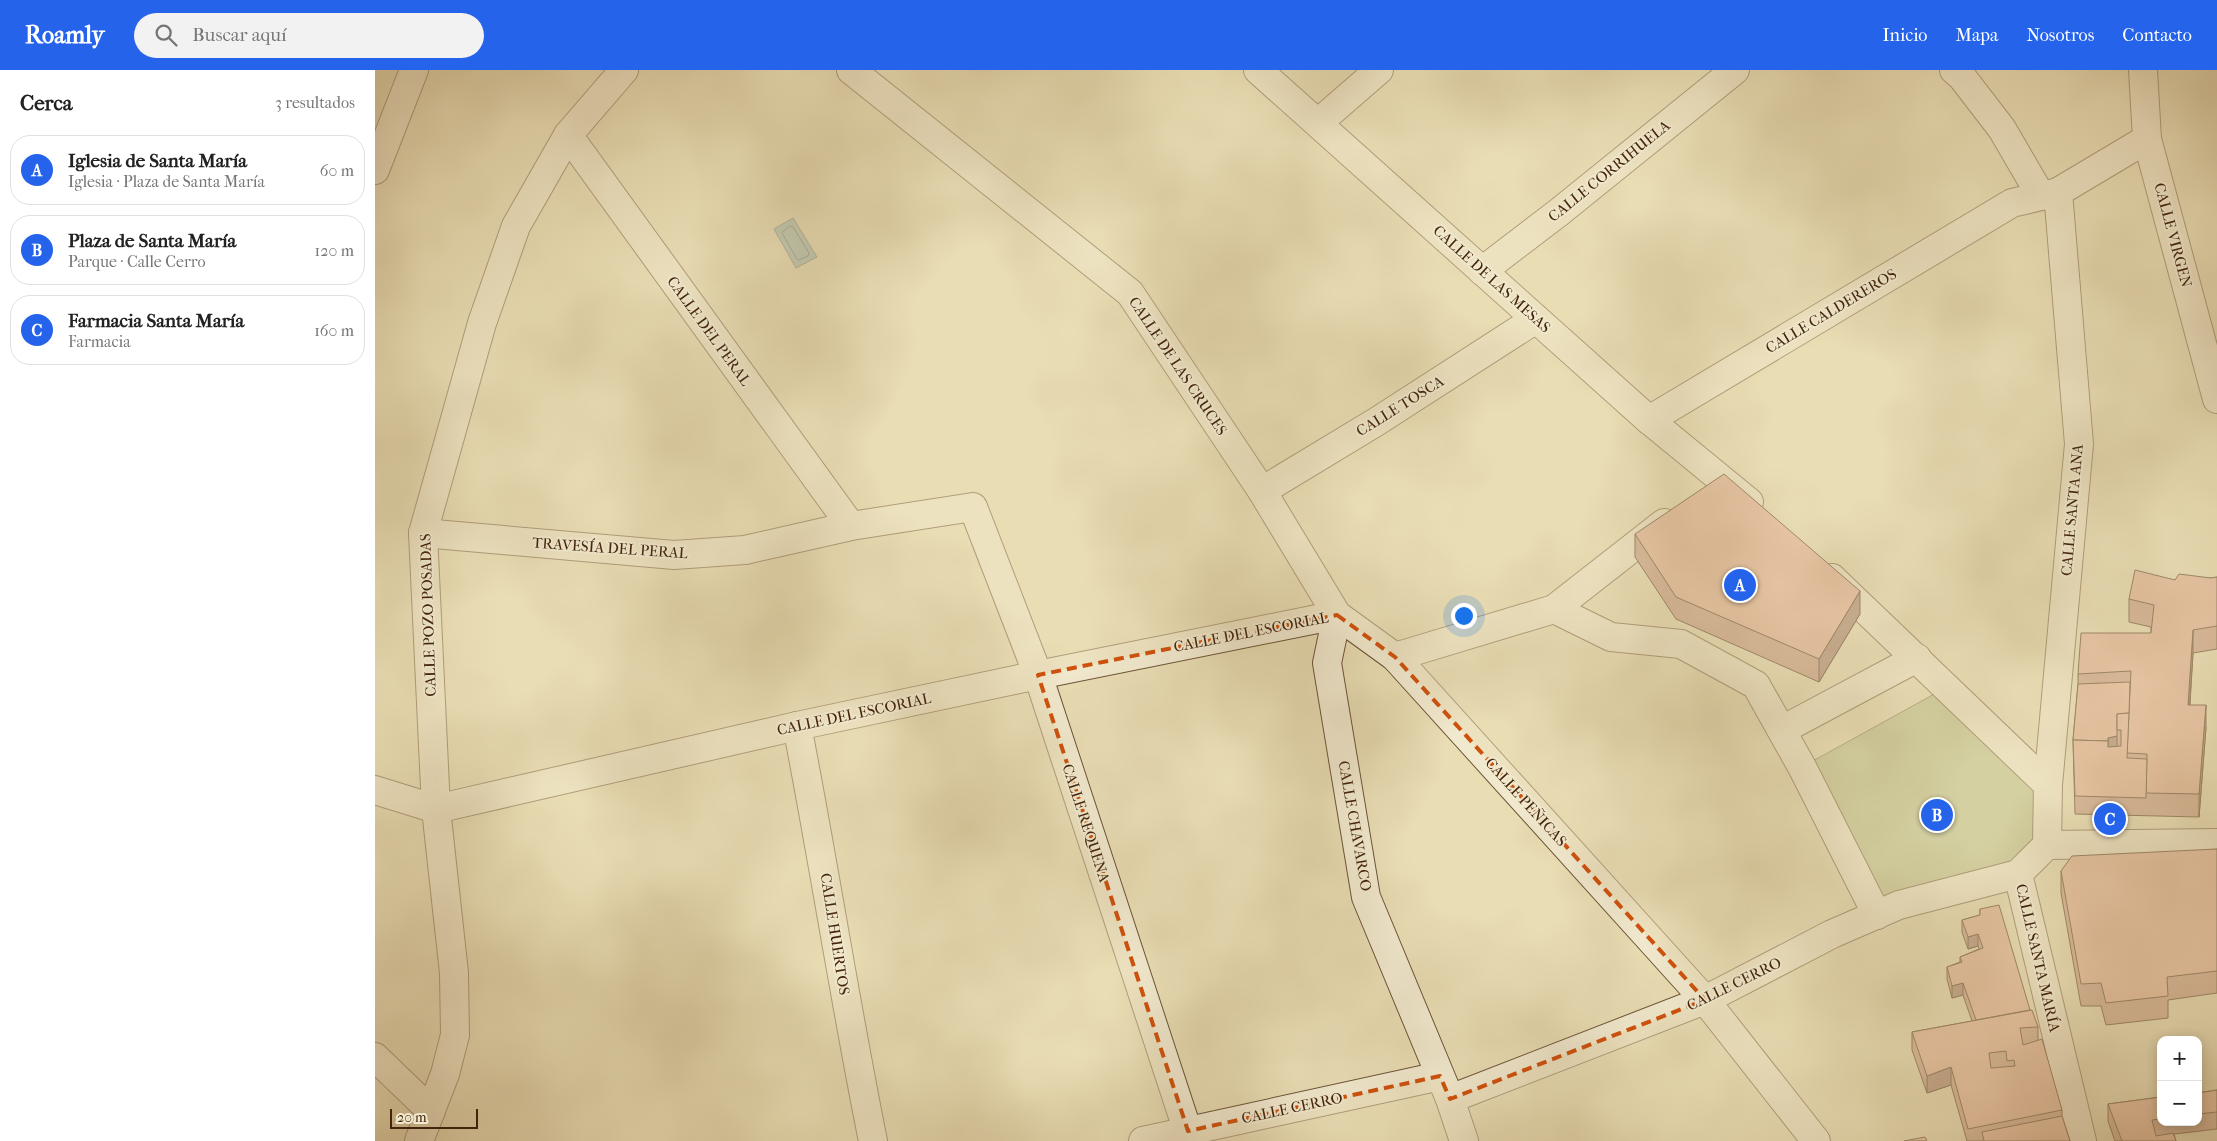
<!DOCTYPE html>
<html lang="es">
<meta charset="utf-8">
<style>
body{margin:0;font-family:"IM FELL French Canon",serif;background:#f2f2f2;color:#222}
.controls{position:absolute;right:15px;bottom:15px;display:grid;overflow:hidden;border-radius:10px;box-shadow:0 2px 12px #0003}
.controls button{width:45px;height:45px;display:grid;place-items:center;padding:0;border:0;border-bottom:1px solid #e0e0e0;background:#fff;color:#222;font:25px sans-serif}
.scale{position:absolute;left:15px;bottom:12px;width:88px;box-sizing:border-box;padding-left:5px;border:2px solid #44250c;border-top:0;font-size:14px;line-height:18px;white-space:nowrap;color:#44250c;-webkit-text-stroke:4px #f1e9ce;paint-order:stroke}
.you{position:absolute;left:1088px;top:545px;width:18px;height:18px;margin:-12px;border:4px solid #fff;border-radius:50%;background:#1a73e8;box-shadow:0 0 0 8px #1a73e833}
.badge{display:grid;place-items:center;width:32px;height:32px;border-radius:50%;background:#2563eb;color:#fff;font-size:16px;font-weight:700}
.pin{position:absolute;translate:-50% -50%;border:2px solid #fff;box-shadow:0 1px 5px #0006}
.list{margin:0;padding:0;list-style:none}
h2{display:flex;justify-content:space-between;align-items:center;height:65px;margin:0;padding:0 20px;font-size:21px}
h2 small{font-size:16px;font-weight:400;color:#767676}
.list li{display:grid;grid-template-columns:32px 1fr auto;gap:15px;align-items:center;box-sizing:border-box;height:70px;margin:0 10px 10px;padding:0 10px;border:1px solid #e0e0e0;border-radius:20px}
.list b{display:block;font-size:19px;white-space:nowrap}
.list p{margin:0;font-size:16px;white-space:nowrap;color:#767676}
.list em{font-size:16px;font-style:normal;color:#767676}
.icon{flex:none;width:28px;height:28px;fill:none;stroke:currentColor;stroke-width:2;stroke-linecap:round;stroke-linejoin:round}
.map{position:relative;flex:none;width:1842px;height:1071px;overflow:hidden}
header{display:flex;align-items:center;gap:30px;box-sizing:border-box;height:70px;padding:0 25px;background:#2563eb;color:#fff}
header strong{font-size:24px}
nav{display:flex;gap:28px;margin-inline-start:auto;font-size:18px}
.search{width:350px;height:45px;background:#f2f2f2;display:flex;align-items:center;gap:12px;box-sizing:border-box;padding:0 18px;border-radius:28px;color:#767676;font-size:19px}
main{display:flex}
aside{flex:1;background:#fff}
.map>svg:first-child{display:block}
.green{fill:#bac08a;stroke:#7f724b}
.water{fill:#9abab6;stroke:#787e72}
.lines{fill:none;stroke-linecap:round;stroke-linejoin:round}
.shore{stroke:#6f7061;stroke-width:1}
.minor-casing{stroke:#6d5336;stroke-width:30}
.minor{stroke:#f1e9ce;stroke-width:28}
.wall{fill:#c6927d;stroke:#44250c}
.shaded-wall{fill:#a17766;stroke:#44250c}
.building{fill:#e6aa91;stroke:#44250c;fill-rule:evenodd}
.marked{fill:none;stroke:#cf510c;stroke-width:4;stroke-dasharray:10 6;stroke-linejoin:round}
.labels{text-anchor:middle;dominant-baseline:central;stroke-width:4;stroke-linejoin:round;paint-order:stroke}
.street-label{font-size:15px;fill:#44250c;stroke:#f1e9ce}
</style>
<header>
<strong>Roamly</strong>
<div class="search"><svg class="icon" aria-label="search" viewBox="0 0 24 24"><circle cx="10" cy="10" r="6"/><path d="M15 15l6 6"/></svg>Buscar aquí</div>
<nav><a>Inicio</a><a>Mapa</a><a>Nosotros</a><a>Contacto</a></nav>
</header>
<main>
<aside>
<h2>Cerca<small>3 resultados</small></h2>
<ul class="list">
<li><span class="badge">A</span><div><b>Iglesia de Santa María</b><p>Iglesia · Plaza de Santa María</p></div><em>60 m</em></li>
<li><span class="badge">B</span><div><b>Plaza de Santa María</b><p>Parque · Calle Cerro</p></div><em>120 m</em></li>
<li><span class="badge">C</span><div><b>Farmacia Santa María</b><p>Farmacia</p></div><em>160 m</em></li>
</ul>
</aside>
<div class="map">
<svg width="1842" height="1071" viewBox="0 0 1842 1071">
<rect width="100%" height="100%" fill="#e9ddb4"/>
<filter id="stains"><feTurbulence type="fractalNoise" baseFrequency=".004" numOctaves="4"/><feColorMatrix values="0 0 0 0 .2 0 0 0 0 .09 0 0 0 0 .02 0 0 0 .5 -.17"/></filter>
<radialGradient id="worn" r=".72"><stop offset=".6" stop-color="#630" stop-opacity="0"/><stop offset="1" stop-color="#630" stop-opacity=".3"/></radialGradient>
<polygon class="green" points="1572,617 1673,715 1672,775 1643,804 1502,845 1427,697"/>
<polygon class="water" points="418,148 442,187 421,198 399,159"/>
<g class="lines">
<polygon class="shore" points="415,156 418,157 434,183 433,186 424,190 422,189 407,163"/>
<g class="minor-casing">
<g id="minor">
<polyline points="476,0 755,223 887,421 962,545 1020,587 1330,930 1441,1071"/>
<polyline points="883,0 1274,350 1374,432"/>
<polyline points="1579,0 1587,7 1627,59 1666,126"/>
<polyline points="1768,0 1772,69 1842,329"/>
<polyline points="943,53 1004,0"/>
<polyline points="193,65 476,456"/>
<polyline points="0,100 39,0"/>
<polyline points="1683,122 1772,69"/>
<polyline points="1107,201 1183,143 1360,0"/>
<polyline points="1274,350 1637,133 1683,122 1704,374 1673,715 1672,775 1643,804 1707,1071"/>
<polyline points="887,421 1001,352 1161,249"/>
<polyline points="48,463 299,485 370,480 476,456 598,437 663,605 816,1071"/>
<polyline points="1457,508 1673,715"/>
<polyline points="1179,539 1236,567 1306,574 1381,615 1427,697 1502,845"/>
<polyline points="962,545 952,593 991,827 1075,1029 1089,1071"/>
<polyline points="1020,587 1179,539 1289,453"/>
<path d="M422,656C449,794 470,933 498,1071"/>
<polyline points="1407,660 1542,588"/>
<polyline points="0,720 61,739 422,656 663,605 962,545"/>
<polyline points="1672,775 1842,773"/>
<polyline points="0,987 56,1041"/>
<polyline points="1075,1029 1330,930 1457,864 1524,835 1643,804"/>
<polyline points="44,1071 70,1004 80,965 79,903 61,739 48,463 107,253 141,156 193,65 249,0"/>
<polyline points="768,1071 1065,1006"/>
</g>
</g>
<use href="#minor" class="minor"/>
</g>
<g class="wall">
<polygon points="1260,464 1485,544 1444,612 1301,549 1260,487"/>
<polygon points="1842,507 1842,579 1818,583 1815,635 1831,657 1824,747 1700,744 1698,670 1703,614 1703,604 1776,563 1776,557 1754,552 1754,529 1800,510 1836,508"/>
<polygon points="1842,779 1842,923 1793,930 1793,948 1731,955 1726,936 1706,936 1686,823 1686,801"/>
<polygon points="1605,839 1655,940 1663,957 1663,970 1687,1040 1687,1046 1695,1071 1592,1071 1576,1015 1552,1023 1537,980 1537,962 1597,951 1588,925 1577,928 1572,909 1572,897 1585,892 1585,887 1604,879 1603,876 1593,879 1587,862 1587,850 1605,845"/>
<polygon points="1842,1020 1842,1059 1799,1064 1801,1071 1740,1071 1733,1051 1733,1034 1786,1027 1786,1052 1823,1052 1823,1023"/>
</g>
<g class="shaded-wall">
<polygon points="1485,521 1485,544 1444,612 1444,589"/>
<polygon points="1818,560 1818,583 1813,657 1813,635"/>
<polygon points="1831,635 1831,657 1824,747 1824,724"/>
<polygon points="1742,666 1742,678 1733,680 1733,668"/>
<polygon points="1603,864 1603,876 1593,879 1593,867"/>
<polygon points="1588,913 1588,925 1577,928 1577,916"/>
<polygon points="1576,997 1576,1015 1552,1023 1552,1006"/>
</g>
<g class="building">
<polygon points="1349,404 1485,521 1444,589 1301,527 1260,464"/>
<polygon points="1760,500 1800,510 1804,504 1836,508 1842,507 1842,556 1818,560 1813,635 1831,635 1824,724 1771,723 1772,684 1752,683 1756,601 1703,604 1706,563 1776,563 1779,535 1754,529"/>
<polygon points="1755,612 1754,643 1742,644 1742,666 1733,668 1733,671 1698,670 1703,614"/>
<polygon points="1754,643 1752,688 1772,689 1771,728 1700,726 1698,670 1733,671 1733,677 1746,676 1746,660 1742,660 1742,644"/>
<polygon points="1842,779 1842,901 1792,907 1793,926 1731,933 1726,913 1706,914 1686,801 1697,786"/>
<polygon points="1624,835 1655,940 1601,950 1588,913 1577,916 1572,897 1587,892 1585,887 1608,878 1603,864 1593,867 1587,850 1605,845 1605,839"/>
<path d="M1657,940L1663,957L1645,958L1648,975L1667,969L1687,1040L1593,1059L1576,997L1552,1006L1537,962ZM1631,981L1632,991L1639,990L1640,996L1616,998L1614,983Z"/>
<polygon points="1842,1020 1842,1042 1823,1044 1823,1023"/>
<polygon points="1786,1027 1786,1049 1777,1050 1781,1066 1798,1063 1801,1071 1747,1071 1733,1034"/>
<polygon points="1687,1046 1695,1071 1609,1071 1607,1062"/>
<polygon points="1550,1067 1552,1071 1529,1071"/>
</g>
<path d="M0 0H1842V1071H0ZM962,545L1020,587L1330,930L1075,1029L1065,1006L813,1061L663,605Z" fill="#e9ddb4" fill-opacity=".55" fill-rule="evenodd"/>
<path class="marked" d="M962,545L1020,587L1330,930L1075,1029L1065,1006L813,1061L663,605Z"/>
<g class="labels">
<g class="street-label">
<text transform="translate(1234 101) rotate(-39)">CALLE CORRIHUELA</text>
<text transform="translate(1798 165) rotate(75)">CALLE VIRGEN</text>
<text transform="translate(1117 209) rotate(42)">CALLE DE LAS MESAS</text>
<text transform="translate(1456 241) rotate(-31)">CALLE CALDEREROS</text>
<text transform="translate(334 261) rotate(54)">CALLE DEL PERAL</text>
<text transform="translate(803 296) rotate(56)">CALLE DE LAS CRUCES</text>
<text transform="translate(1025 336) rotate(-32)">CALLE TOSCA</text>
<text transform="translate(1697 440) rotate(-85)">CALLE SANTA ANA</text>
<text transform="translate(235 478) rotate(4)">TRAVESÍA DEL PERAL</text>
<text transform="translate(53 545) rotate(-92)">CALLE POZO POSADAS</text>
<text transform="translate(876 562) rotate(-11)">CALLE DEL ESCORIAL</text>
<text transform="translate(479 644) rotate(-12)">CALLE DEL ESCORIAL</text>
<text transform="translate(1151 732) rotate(48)">CALLE PEÑICAS</text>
<text transform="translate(711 753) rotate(72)">CALLE REQUENA</text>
<text transform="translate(980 756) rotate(80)">CALLE CHAVARCO</text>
<text transform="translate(460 864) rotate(81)">CALLE HUERTOS</text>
<text transform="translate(1663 888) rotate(77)">CALLE SANTA MARÍA</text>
<text transform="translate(1359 914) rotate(-26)">CALLE CERRO</text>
<text transform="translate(917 1038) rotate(-12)">CALLE CERRO</text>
</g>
</g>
<rect width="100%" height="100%" filter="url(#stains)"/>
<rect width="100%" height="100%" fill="url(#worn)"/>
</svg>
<div class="controls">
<button>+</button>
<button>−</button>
</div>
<div class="scale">20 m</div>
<div class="you"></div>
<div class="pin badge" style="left:1365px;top:515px">A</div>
<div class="pin badge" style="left:1562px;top:745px">B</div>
<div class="pin badge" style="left:1735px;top:749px">C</div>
</div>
</main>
